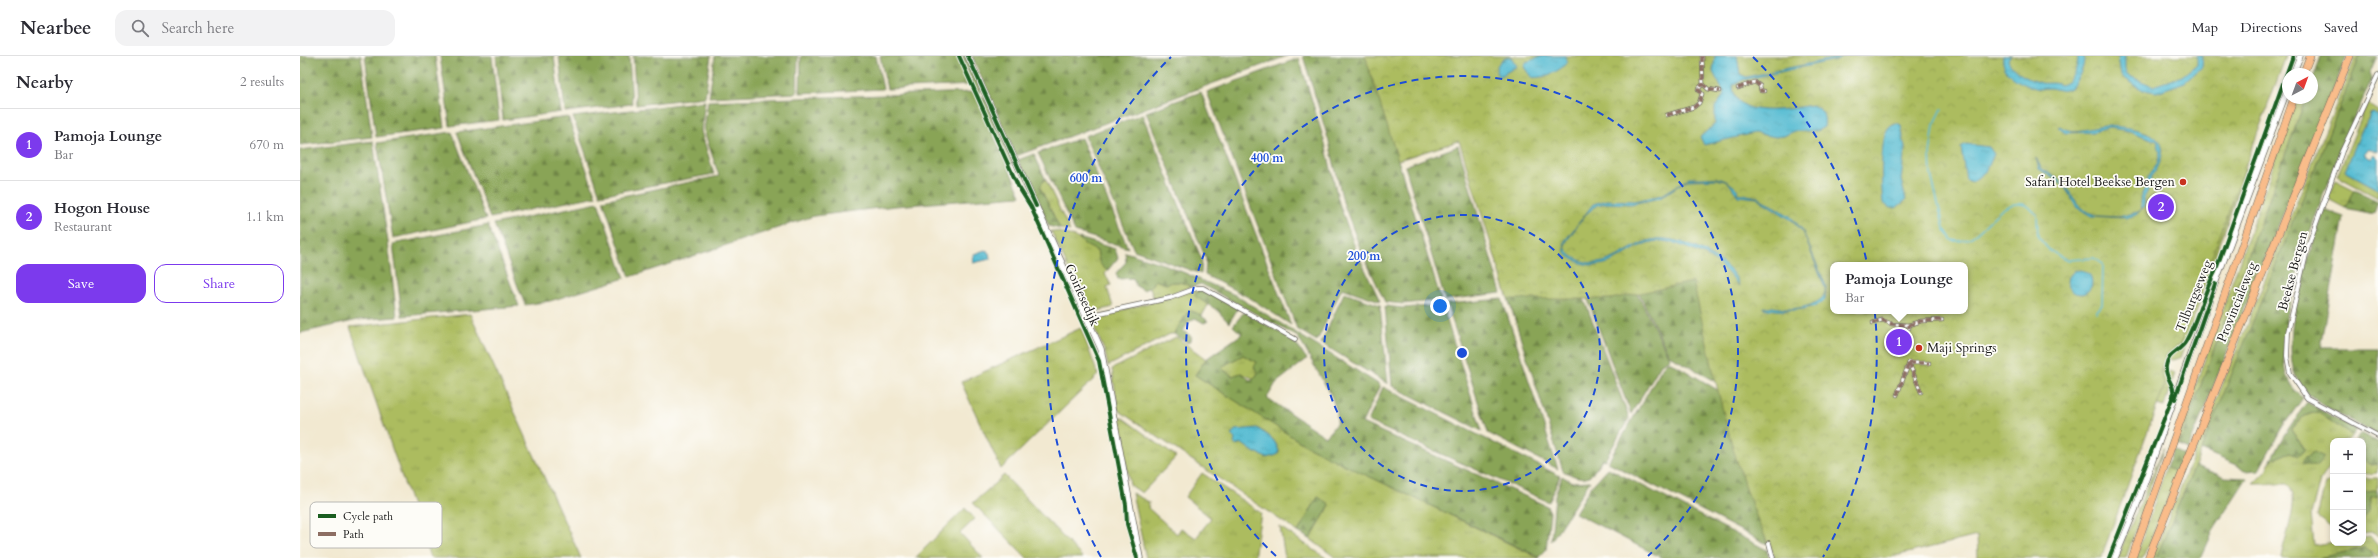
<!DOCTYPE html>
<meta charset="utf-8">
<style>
body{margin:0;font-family:Cardo,serif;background:#f2f2f3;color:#2b2b33}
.controls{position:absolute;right:12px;bottom:12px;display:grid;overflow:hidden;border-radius:8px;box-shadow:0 2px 6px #0003}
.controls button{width:36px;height:36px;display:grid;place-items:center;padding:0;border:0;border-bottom:1px solid #e1e1e2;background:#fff;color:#2b2b33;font:20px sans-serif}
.compass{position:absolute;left:1982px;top:12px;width:36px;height:36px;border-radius:50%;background:#fff;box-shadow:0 2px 6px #0003;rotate:41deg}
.you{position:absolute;left:1140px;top:250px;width:14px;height:14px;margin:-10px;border:3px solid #fff;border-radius:50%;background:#1a73e8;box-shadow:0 0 0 6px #1a73e833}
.badge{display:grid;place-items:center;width:26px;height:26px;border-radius:50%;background:#7c3aed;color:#fff;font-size:13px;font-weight:700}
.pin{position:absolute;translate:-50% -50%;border:2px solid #fff;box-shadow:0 1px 4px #0006}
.popup{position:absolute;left:1530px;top:206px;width:138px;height:52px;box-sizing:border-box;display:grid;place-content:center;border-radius:8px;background:#fff;filter:drop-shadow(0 1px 3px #0005);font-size:13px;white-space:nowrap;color:#7c7c81}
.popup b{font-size:15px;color:#2b2b33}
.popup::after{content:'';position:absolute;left:50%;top:100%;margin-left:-8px;border:8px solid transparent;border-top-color:#fff}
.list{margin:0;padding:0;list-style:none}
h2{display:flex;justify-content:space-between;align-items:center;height:52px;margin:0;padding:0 16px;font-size:17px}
h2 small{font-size:13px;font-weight:400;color:#7c7c81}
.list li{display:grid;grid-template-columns:26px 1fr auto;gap:12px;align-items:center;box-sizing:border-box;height:72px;padding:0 16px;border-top:1px solid #e1e1e2}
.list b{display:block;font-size:15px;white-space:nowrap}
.list p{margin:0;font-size:13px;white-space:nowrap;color:#7c7c81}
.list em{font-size:13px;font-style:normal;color:#7c7c81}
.actions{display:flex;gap:8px;padding:12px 16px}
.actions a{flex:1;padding:9px 0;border:1px solid #7c3aed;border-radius:12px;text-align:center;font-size:14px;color:#7c3aed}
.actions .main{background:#7c3aed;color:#fff}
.icon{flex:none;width:22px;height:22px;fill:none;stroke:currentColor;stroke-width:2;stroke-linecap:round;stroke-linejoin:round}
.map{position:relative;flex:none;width:2078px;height:502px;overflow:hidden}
header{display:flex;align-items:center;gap:24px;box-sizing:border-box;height:56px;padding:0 20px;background:#fff;border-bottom:1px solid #e1e1e2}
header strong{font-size:19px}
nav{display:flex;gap:22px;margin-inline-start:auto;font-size:14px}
.search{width:280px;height:36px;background:#f2f2f3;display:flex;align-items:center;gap:10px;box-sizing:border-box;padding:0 14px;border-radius:12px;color:#7c7c81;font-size:15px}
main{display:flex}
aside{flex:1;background:#fff}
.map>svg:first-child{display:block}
.grass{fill:url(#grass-tufts);stroke:#646c3e;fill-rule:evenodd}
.forest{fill:url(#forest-firs);stroke:#526039;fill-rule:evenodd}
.park{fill:url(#park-crowns);stroke:#646c3e;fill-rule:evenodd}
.water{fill:url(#water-ripples);stroke:#386c77}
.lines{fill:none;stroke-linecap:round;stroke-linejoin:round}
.stream{stroke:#54bbd2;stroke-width:1.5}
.pedestrian-casing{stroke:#67645b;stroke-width:4.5}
.minor-casing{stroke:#67645b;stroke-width:5.5}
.tertiary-casing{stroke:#67645b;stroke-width:7}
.trunk-casing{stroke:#67645b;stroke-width:8}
.pedestrian{stroke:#fff;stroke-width:3}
.minor{stroke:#fff;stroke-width:4}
.tertiary{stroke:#fff;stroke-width:5.5}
.trunk{stroke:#f9bc8a;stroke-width:7}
.quiet{stroke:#8d6e63;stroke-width:3;stroke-dasharray:6 3;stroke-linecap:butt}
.cycleway-casing{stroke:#fdfcf7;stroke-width:6}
.cycleway{stroke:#1b5e20;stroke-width:4}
.ring{fill:none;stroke:#1d4ed8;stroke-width:2;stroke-dasharray:7 5}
.poi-dot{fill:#c8321e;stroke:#fdfcf7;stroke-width:1.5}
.labels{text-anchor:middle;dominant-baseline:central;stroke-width:3.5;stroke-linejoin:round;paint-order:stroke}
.poi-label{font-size:13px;fill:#1c1c1c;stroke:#fdfcf7;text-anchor:end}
.street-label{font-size:13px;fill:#1c1c1c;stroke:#fdfcf7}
.key{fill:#fdfcf7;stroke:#bab9b5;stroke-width:1}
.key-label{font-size:11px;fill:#1c1c1c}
.centre{fill:#1d4ed8;stroke:#fdfcf7;stroke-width:2}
.ring-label{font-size:12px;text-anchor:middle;font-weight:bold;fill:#1d4ed8;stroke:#fdfcf7;stroke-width:3.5;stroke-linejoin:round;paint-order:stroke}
</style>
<header>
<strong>Nearbee</strong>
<div class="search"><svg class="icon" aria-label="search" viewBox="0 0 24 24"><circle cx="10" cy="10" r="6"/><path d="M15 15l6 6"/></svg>Search here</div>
<nav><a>Map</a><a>Directions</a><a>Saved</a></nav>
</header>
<main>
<aside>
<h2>Nearby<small>2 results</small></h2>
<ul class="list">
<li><span class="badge">1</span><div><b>Pamoja Lounge</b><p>Bar</p></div><em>670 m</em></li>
<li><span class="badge">2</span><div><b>Hogon House</b><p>Restaurant</p></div><em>1.1 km</em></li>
</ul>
<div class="actions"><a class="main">Save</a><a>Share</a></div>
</aside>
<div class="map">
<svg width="2078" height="502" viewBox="0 0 2078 502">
<defs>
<pattern id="grass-tufts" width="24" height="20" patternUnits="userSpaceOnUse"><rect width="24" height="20" fill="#acbc5f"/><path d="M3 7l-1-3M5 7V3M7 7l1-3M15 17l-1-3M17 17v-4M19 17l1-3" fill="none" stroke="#93a152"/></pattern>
<pattern id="forest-firs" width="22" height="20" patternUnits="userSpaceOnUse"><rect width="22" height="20" fill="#89a456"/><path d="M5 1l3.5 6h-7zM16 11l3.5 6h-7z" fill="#6f8546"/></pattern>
<pattern id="park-crowns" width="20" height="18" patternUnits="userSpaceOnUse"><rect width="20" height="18" fill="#acbc5f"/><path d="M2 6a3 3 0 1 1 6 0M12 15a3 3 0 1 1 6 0" fill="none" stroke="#93a152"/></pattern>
<pattern id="water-ripples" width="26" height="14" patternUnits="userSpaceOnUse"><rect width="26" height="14" fill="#54bbd2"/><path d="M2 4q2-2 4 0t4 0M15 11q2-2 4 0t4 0" fill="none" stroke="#49a0b4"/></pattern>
</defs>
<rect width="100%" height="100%" fill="#fdfcf7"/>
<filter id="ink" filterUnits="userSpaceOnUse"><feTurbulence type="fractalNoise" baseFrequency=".025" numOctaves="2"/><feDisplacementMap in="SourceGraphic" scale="8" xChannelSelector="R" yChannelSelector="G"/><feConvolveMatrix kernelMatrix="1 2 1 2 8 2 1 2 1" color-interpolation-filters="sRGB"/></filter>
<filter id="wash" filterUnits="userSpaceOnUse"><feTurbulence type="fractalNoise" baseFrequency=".012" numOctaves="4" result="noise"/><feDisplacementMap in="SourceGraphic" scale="16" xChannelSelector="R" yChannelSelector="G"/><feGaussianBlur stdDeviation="0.9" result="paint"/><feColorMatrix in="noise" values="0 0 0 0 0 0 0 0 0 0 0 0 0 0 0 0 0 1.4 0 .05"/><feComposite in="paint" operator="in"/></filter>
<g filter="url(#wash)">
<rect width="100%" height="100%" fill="#f2e9d1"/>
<g class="grass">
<polygon points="2056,0 2060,0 1895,410 1856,502 1852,502"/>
<polygon points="1997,42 2006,42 1879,389 1875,388"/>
<polygon points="2067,48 2078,55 2078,60 2073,57 2070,58 2045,115 2078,133 2078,142 2037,120"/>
<polygon points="1939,111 1946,113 1880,302 1872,304 1864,302"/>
<polygon points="745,122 770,175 760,173 739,130"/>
<polygon points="2035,124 2055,134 2045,152 2028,143"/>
<path d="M751,175C767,176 786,185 797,195L800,208L807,215L805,218L811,229L807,231L813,251L789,257Z"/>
<path d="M855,224L866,228C875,224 883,226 891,231L854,243L850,231Z"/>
<polygon points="899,233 895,239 908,249 902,260 889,254 874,278 870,278 808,310 805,296 791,264 793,262"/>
<polygon points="170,258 281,502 130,502 50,271"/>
<polygon points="781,272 798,319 701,413 661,326"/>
<path d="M876,281L906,303L895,319L1007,390L1239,502H1036L1010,483L1030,449L1018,441L998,476L818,354L812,313ZM957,372C968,379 976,382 979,397L966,402L958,397H955L933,380Z"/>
<polygon points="943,299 957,306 958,317 954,323 941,317 933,320 922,313 923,310"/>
<polygon points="1861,313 1875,317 1864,351 1847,346"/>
<path d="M2013,357H2019L2052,380L2048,385H2033V406L2020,425L2011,458L2014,489L2033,486L2063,487V481L2070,480L2078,490V502L2065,492L2018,502H1981C1983,485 2003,439 1987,428H1953L1966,415L1971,404L1990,396L2005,394L1991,374L2003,361Z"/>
<polygon points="818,362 823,362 876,401 842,437 830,429"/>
<polygon points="1864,391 1826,502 1817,502"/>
<polygon points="2063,403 2071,408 2078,407 2078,417 2063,418"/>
<polygon points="1866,412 1879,416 1843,502 1836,502"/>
<polygon points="902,417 961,457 954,502 846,502 832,437 849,446 848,452 877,478 881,472 896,482 911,462 885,441"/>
<polygon points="704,419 783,502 727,502 673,447"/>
<polygon points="2063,422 2078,422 2078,435 2063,436"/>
<polygon points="2033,424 2033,473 2017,461 2025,428"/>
<polygon points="2072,441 2078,441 2078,481 2072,476 2063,477 2063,462"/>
<polygon points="665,452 675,463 660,477 683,502 615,502"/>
<polygon points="980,471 1026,502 985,502"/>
</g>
<g class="forest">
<polygon points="0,0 61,0 72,81 0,89"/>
<polygon points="65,0 135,0 145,72 76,81"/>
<polygon points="140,0 192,0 199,64 150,70"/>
<polygon points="196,0 254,0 261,56 203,64"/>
<polygon points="259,0 329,0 332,48 265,56"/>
<polygon points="333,0 411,0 405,41 336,49"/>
<polygon points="415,0 498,0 497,37 409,41"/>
<polygon points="501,0 576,0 583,33 500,37"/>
<polygon points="580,0 658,0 671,29 587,33"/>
<polygon points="661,0 666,0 681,34 679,37 677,37"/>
<polygon points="672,0 987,0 716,100"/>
<polygon points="1003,0 1179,0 1179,78 1098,104 1141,244 1103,248 1085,246 1060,192 1043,146 1029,86"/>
<polygon points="2021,0 2047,0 1888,393 1879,389 2006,42 2012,42 2012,25"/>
<path d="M2060,0H2077L2070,16L2072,23C2045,81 1964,266 1988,323C1991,331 1997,336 2003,342L1981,373L1959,414L1944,415L1937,409L1901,394Z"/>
<polygon points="999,2 1025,87 1039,147 1056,194 1080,245 1042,232 1017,285 997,273 907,36"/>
<polygon points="674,36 721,139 719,140 595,150 514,160 330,221 303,144 419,120 404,75 408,45"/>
<polygon points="901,36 991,269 950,242 905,219 906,203 846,56"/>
<polygon points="678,39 685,42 714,107 710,109"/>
<polygon points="405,45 401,75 414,118 300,139 273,61"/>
<polygon points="842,58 902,204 901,218 834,194 785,80"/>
<polygon points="268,61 296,140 190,162 157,76"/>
<polygon points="152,76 186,163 93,182 77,87"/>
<polygon points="781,82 828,192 775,176 738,97"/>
<polygon points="73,85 88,186 97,261 58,264 0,277 0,94"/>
<polygon points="1158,90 1201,237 1145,244 1105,110"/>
<polygon points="734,98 745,122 740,131 760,173 749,170 718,104"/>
<polygon points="2055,134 2078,145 2074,158 2045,152"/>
<polygon points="298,146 325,222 250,245 225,249 194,168"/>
<path d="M2024,154L2044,161L2021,292H2078V378C2058,367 2013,348 2001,330C1973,293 2011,194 2024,154Z"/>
<polygon points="188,169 219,250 102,260 93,188"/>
<polygon points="779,182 815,193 818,202 807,215 800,208 797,195 785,189"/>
<path d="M825,196L869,210L935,239L1080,329L1062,367L1247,450L1250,456L1246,494L1239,501L1026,400L1002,387L895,319L906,303L942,278L933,270L944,256L993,284L1007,303L976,327L967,342L1026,381L1037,366V356L1031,339L998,281L901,228L891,231C883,226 875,224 866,228L855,224L849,232L843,234L836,230L833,222L818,223L816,217L826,206ZM943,299L957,306L954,311L958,317L954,323L950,324L941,317L932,320L922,313L923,310Z"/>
<polygon points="1393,224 1424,330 1369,299 1337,233"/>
<polygon points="1333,229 1370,303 1361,308 1331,358 1285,236"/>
<polygon points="899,233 938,252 929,267 917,254 896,241 895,239"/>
<path d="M1281,235L1329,362L1305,404L1302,403C1290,424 1285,426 1263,415L1208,242Z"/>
<polygon points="1044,237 1080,249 1088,328 1021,287"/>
<polygon points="1202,243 1258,413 1188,377 1147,248"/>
<polygon points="1142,249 1182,375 1092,330 1085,250 1103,252"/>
<polygon points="889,254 899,258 908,265 904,267 895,262 889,266 883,275 892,281 888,287 874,278"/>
<polygon points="1367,306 1371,306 1426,339 1467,488 1308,406 1363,310"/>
<polygon points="1083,331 1260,420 1249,446 1069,366 1068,365"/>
<path d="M2007,346L2056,374L2052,380L2019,357C2006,356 1998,364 1991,374L2005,394L1998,399L1990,396L1971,404L1984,379Z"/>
<polygon points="2061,377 2078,386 2078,407 2071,408 2063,403 2063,385 2055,385"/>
<polygon points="1873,394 1885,399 1879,416 1866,412"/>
<polygon points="2014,396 2024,401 2017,410 2002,407 2004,402"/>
<polygon points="1895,410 1925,421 1947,422 1915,471 1901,502 1856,502"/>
<polygon points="1308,412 1467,494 1469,502 1362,502 1275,457 1290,432"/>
<polygon points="1262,420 1272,426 1290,425 1251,485 1255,440"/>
<polygon points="2078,435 2078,441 2071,442 2068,455 2063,462 2063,436"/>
<polygon points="1018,441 1030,449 1010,483 998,476"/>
<polygon points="2065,492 2075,502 2018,502"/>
</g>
<path class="park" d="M1065,0H1986L1880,288L1866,299L1860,316L1865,328L1801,502H1678L1677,480L1587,502H1475C1432,417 1415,319 1393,226L1311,243H1208L1159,85L1098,104ZM1533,209H1665V255H1533Z"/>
<g class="water">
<path d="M1243,0H1265L1267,6C1262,15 1240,24 1231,21L1224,11L1226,6Z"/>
<path d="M1415,0H1437L1440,18L1446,21L1545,0L1536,4L1443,24L1433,29C1433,65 1490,53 1511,49C1522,52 1526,59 1524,71L1517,75H1494L1484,80L1475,81L1454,77L1404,89L1400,81L1415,68V51L1422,42L1424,37L1413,16Z"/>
<path d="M1703,0H1711L1708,4C1712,15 1727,23 1738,26C1745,29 1753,25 1760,29C1772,27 1778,12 1778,0H1784C1785,12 1778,23 1771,32C1763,37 1758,33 1750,32C1746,32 1743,33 1740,33C1724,30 1700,19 1703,0Z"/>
<polygon points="1818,0 1825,0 1825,13 1827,19 1853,30 1882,20 1897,8 1897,0 1903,0 1902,11 1885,26 1857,36 1843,34 1821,20"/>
<path d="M1211,1L1217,10L1199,21C1191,13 1201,1 1211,1Z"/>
<polygon points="2073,57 2078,60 2078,96 2068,92 2063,98 2071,102 2074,98 2078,102 2078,133 2045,115 2063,71 2066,70 2070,58"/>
<path d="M1597,67L1601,69L1605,92L1601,124L1606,144L1596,152H1590L1583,147C1581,131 1580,87 1587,74C1590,69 1593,68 1597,67Z"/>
<path d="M1760,70C1773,81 1795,69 1810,70C1826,71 1868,75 1862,99C1860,107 1858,114 1851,120L1850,131L1844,142L1845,150L1836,159L1826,162L1791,160L1778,152L1763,129L1739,113L1736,102L1741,112L1762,126L1779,149L1786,155L1799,160L1818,161L1838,156L1842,153L1840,142L1847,128V122L1858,106L1860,95L1857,85L1829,75L1810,72L1793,76L1765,77L1758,71Z"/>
<polygon points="1666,88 1689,91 1694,98 1687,114 1672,126 1666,124 1661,91"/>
<path d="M1389,122C1412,123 1421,117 1438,134L1437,137L1458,141L1490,160L1502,173L1526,230L1525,244C1512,256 1479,256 1463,252C1467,249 1479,252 1486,253C1499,253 1528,248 1525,232L1503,176L1493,165L1457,142L1438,140L1428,126L1417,123L1387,124L1360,142L1331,148L1305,147L1297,149L1285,159L1266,186L1265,190C1267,197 1271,200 1277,203C1309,218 1327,187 1356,183C1375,181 1400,192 1416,203C1425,209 1437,218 1439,230C1426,215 1417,203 1397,196C1384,191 1374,185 1359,185C1330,186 1315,218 1281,207C1275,205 1270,202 1265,197L1264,186L1293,148L1306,144L1334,145L1353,141L1362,139Z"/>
<polygon points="685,194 689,197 690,203 673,207 674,198"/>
<circle cx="1780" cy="226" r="12"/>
<path d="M957,372C968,380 974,381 979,395L977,399L966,402L958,397H955L941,387L936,390L934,387L935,383L931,379L935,374Z"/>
</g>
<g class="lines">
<path class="stream" d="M1642,53L1634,69L1630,98L1631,119L1644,172L1652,184C1683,193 1695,136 1728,150L1737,159L1738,181L1750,195L1768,204L1794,202L1803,208L1802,249L1796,256"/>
</g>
</g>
<g filter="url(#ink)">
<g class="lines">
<g class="pedestrian-casing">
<g id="pedestrian">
<polyline points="1402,0 1403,28 1408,33 1420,35"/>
<polyline points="1438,32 1455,26 1460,30 1461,35 1464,35"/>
<polyline points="1367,59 1394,51 1399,47 1402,38 1398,33 1403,28"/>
<polyline points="1573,267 1582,264 1592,268 1609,269 1609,272"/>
<polyline points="1609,269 1621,265 1642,264"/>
<polyline points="1609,307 1621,336"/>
<polyline points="1609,307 1629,307"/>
<polyline points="1597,339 1609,307"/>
</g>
</g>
<g class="minor-casing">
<g id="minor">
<polyline points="2078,19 2042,95 2008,190 1988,276 1987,300 1990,317 2007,342 2078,380"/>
<polyline points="786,260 870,242 897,232 903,232 995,283"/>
<polyline points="1469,487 1473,502"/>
</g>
</g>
<g class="tertiary-casing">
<g id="tertiary">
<polyline points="668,0 801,293 840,502"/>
<polyline points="1993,18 2000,0"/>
<polyline points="1815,502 1835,454 1916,225 1988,32"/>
</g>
</g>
<g class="trunk-casing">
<g id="trunk">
<polyline points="2003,18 2010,0"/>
<polyline points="1832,502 1994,42"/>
<polyline points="1848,502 2050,0"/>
</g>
</g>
<use href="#pedestrian" class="pedestrian"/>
<use href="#minor" class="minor"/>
<use href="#tertiary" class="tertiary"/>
<use href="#trunk" class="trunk"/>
<g class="quiet">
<polyline points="1402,0 1403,28 1408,33 1420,35"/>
<polyline points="1438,32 1455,26 1460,30 1461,35 1464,35"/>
<polyline points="1367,59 1394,51 1399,47 1402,38 1398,33 1403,28"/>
<polyline points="1573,267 1582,264 1592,268 1609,269 1609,272"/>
<polyline points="1609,269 1621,265 1642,264"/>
<polyline points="1609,307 1621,336"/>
<polyline points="1609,307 1629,307"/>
<polyline points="1597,339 1609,307"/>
</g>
<g class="cycleway-casing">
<g id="cycleway">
<polyline points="659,0 718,130 731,151 799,305 826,449 827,468 837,502"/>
<polyline points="668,0 736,150"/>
<polyline points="1875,343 1915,228"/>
<path d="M1809,502L1873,340C1876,329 1864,322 1866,310C1868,296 1880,296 1886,285C1898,263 1903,238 1915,216L1993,0"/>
</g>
</g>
<use href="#cycleway" class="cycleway"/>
</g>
</g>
<g class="ring">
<circle cx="1162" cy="297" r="138"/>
<path d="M976 500A276 276 0 1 1 1348 500"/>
<path d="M801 501A415 415 0 0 1 871 1M1453 1A415 415 0 0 1 1523 501"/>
</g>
<g class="poi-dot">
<circle cx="1883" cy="126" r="4"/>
<circle cx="1619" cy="292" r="4"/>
</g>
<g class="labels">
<g class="poi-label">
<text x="1875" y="126">Safari Hotel Beekse Bergen</text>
<text x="1627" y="292" text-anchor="start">Maji Springs</text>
</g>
<g class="street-label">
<text transform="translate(1993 215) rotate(-75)">Beekse Bergen</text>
<text transform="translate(782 239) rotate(66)">Goirlesedijk</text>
<text transform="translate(1894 240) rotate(-68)">Tilburgseweg</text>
<text transform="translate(1937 246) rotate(-68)">Provincialeweg</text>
</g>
</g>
<rect x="10" y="446" width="132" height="46" rx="6" class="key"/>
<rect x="18" y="458" width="18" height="4" fill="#1b5e20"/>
<rect x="18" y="476" width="18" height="4" fill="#8d6e63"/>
<g class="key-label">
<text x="43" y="464">Cycle path</text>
<text x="43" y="482">Path</text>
</g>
<circle cx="1162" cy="297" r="6" class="centre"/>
<g class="ring-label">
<text x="967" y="106">400 m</text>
<text x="786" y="126">600 m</text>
<text x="1064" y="204">200 m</text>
</g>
</svg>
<div class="controls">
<button>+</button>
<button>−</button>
<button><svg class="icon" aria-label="layers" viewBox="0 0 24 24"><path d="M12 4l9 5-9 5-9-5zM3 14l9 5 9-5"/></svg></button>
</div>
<svg class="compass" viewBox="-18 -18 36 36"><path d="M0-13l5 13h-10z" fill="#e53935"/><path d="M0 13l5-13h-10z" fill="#7c7c81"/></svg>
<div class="you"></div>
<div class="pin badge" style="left:1599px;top:286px">1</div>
<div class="popup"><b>Pamoja Lounge</b>Bar</div>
<div class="pin badge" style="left:1861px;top:151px">2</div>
</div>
</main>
